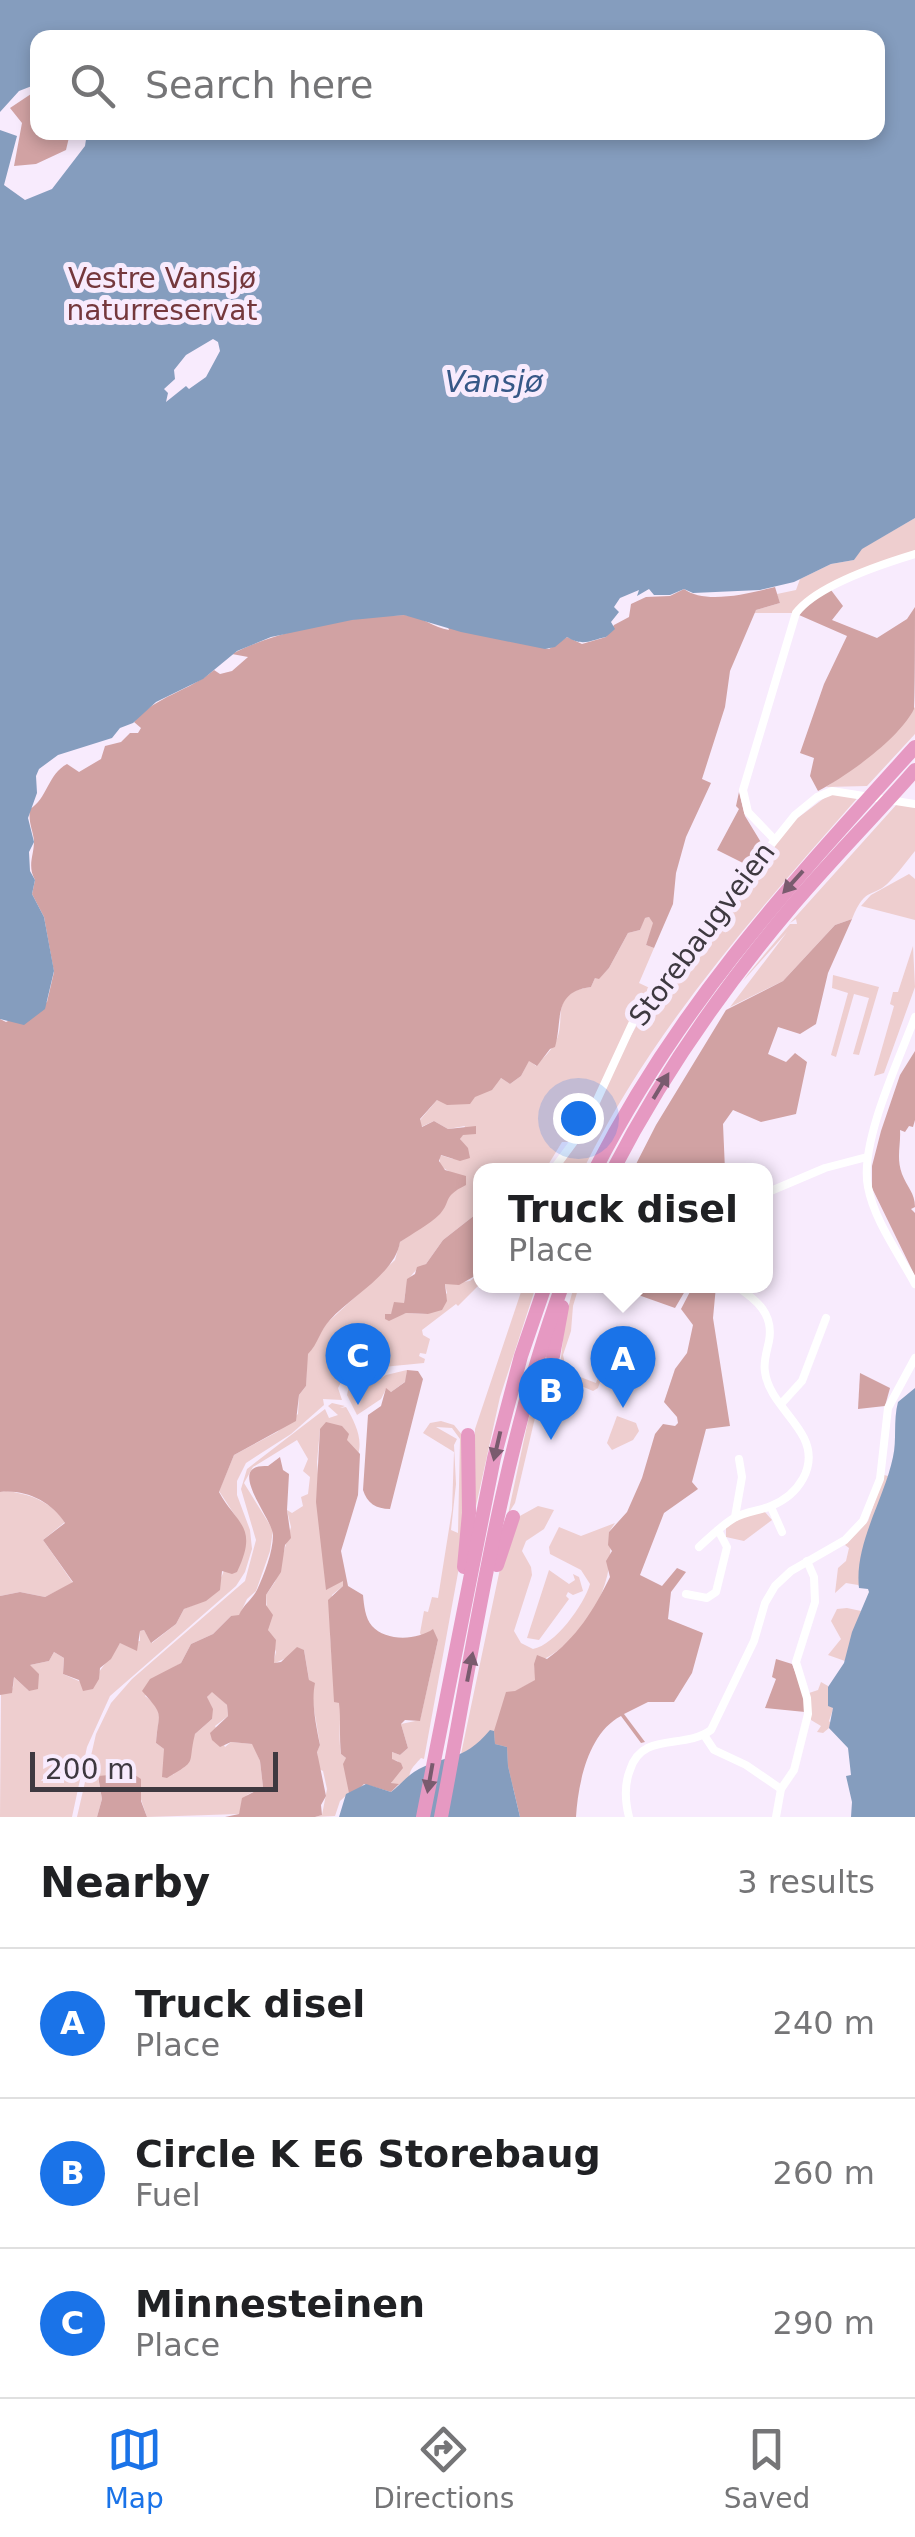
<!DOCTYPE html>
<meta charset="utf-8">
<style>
body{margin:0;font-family:"DejaVu Sans",sans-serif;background:#f6f6f6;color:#202124}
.scale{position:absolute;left:30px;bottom:25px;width:248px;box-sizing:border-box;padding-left:10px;border:5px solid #3e3940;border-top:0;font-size:28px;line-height:35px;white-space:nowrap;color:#3e3940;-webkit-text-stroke:8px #f8ebfd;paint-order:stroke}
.you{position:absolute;left:578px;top:1118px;width:35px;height:35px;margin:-25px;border:8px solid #fff;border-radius:50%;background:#1a73e8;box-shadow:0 0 0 15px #1a73e833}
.badge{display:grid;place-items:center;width:65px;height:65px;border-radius:50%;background:#1a73e8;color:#fff;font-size:32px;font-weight:700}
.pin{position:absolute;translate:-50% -82px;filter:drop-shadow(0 2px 5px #0008)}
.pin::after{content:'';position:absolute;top:52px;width:35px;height:30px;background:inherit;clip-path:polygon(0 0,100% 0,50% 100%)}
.popup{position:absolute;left:473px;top:1163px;width:300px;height:130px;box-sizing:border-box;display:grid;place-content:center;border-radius:20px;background:#fff;filter:drop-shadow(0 2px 8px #0005);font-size:32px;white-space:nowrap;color:#757577}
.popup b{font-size:38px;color:#202124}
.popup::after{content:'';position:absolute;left:50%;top:100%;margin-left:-20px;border:20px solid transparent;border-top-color:#fff}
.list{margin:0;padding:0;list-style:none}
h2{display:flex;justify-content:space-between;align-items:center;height:130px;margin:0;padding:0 40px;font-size:42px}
h2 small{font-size:32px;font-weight:400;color:#757577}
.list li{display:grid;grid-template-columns:65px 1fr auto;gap:30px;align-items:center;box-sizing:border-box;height:150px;padding:0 40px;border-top:2px solid #e0e0e0}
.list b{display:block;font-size:38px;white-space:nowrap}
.list p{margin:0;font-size:32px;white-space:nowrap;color:#757577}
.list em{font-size:32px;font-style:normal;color:#757577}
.icon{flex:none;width:55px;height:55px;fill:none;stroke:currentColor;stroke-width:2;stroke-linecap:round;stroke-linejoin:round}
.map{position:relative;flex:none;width:915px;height:1817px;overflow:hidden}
.search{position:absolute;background:#fff;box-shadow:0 5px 15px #0003;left:30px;right:30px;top:30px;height:110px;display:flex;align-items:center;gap:25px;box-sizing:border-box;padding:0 35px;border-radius:20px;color:#757577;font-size:38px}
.sheet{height:580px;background:#fff}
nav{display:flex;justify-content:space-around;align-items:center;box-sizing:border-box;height:140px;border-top:2px solid #e0e0e0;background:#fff;font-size:28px;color:#757577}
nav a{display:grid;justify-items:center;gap:5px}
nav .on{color:#1a73e8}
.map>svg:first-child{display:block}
.green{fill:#eececf;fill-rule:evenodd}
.forest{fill:#d1a2a3}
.water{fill:#859dbe;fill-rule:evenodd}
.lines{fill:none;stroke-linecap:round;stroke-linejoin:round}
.minor{stroke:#fff;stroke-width:8}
.motorway{stroke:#e699c2;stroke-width:14}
.oneway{fill:#795b6e}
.labels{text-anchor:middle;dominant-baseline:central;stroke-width:10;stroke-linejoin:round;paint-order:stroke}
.park-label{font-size:28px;fill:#75383c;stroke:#f8ebfd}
.street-label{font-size:28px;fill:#3e3940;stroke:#f8ebfd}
.water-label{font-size:30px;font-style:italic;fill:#365887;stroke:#f8ebfd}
</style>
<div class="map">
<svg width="915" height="1817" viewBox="0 0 915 1817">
<rect width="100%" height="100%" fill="#f8ebfd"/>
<g class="green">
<polygon points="915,518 915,550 822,589 792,613 754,613 756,610 780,603 777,594 796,590 800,579 831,564 854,560 861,549"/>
<path d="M915,707V734L867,786L826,787C860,764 889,739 915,707Z"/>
<path d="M831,793L860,795C756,913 653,1028 583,1170H555L646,1009L795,820Z"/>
<path d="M897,804L915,807V851C907,861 898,873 890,881C874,899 866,884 852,919L835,925L783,981L730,1007L787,932L743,981L748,974L790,924H797L796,919L790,923Z"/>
<polygon points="909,874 915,879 915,920 861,906 871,895"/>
<path d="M649,917L654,923L646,945L654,948L639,983L654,990L629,1023L581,1130L569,1142H562L545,1170H480V1211L443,1240L426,1264C408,1272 406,1285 404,1303H398L391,1314L385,1315V1319L406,1313L428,1314L447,1293L445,1284L470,1281L480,1273V1284L458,1306L456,1304L422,1330L423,1335L430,1339L426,1354L420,1353L419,1356L425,1359L424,1363L383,1367L374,1362L357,1369L356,1364L350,1365L351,1370L345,1375L342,1371L340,1373L344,1376L338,1388L342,1400L323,1399L324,1405L291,1434L246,1463L237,1481V1495L250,1530L252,1549L245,1572L236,1586L110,1696L87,1747L72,1817H0L1,1693L13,1688L14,1677L29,1691L30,1665L49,1661L54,1652L64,1658L63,1674L81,1682L99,1672L120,1643L140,1641V1631L144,1630L152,1643L176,1624L184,1609C192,1605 199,1604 205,1599C227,1582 230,1546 238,1520L219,1491L234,1455L277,1432L298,1414L299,1395L306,1386L307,1354L326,1324L395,1260L400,1242L439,1214L449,1195L458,1189L450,1172L440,1166V1155L453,1159L463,1144L460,1139L465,1126L448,1129L434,1121L421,1127L420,1120L437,1100C465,1103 480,1097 501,1078L510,1084L521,1076L529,1060L536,1066C542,1059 553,1049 556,1041C567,1019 548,993 591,987L595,978H599L609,968L628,933L640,930L644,918Z"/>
<polygon points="913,946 915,987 884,1073 874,1076 894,1006 890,1004 893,992 898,992"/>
<polygon points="833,975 879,987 859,1055 853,1054 869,998 854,994 836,1057 831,1055 848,993 832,988"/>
<polygon points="523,1286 536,1286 500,1397 474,1515 475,1429"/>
<polygon points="574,1286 579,1286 573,1306 571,1331 563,1355 567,1372 596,1383 609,1346 612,1347 598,1388 593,1391 572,1382 560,1367 565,1319"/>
<polygon points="547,1353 549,1358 515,1503 508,1514 528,1421"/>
<polygon points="407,1370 406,1381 391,1392 386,1389 381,1399 357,1415 347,1395 349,1386 367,1387 386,1375"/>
<path d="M332,1403L345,1406L340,1408L346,1407C355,1422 363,1439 358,1454L346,1440L320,1429L317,1462L327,1589L343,1580V1586L332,1595C326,1630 335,1666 334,1701L340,1703C341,1720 338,1736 341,1754L346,1758C345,1771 349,1780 349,1793L340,1801L335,1816L315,1817L322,1815L327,1789L323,1771L319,1769L317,1751L320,1745L304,1650L273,1664L276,1652L268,1630L266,1595L275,1582L291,1527L287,1510L292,1513L303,1506L301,1497L308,1494L310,1477L303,1471L308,1459L297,1440L253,1467L244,1483L273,1530L270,1551L256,1591L247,1599L239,1616H231L213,1634L191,1644L181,1663L163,1674L145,1696C168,1712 156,1723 156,1743L164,1749L173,1775L195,1734L212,1719L207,1697L212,1691L227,1705L228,1716L215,1726L225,1747L231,1742L253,1744L260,1761L263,1787L247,1795L239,1814L147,1817L132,1773L98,1777L102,1799L97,1817H77L96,1734L111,1703L132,1679L245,1581L256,1540L241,1489L247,1469L325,1409L329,1418L338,1415L328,1406Z"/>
<polygon points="617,1416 636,1423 639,1431 633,1440 612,1450 607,1443"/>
<path d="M441,1421L454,1425L463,1436L462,1551L424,1759L421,1758C411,1769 409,1770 409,1784L394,1785L391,1782L398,1761L392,1760V1752L400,1755L408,1748L401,1724L420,1720L438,1640L422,1637L420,1633L424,1611L428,1612L432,1597L438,1598L452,1510L454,1452L423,1433L430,1423ZM436,1427L452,1428L460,1439L458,1533L451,1530L456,1484L454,1445L457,1439Z"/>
<polygon points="884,1475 888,1476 861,1588 858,1585 846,1583 835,1593 838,1568 846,1561 849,1548 845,1545 868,1521"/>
<path d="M6,1491C30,1494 50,1501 65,1522L43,1540L73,1583L45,1597L20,1592L0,1596V1492Z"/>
<path d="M538,1506L554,1510L544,1529L526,1541L522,1551L531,1567L532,1575L514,1631L521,1643L533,1649C555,1645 584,1605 590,1584L581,1570L550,1554L549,1547L559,1527L581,1536L615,1523L609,1532C618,1584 584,1644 534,1664L536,1680L514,1692V1787L461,1760V1754L501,1564L518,1517Z"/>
<polygon points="764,1511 772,1520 744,1541 726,1537 726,1527 742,1517"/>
<polygon points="549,1570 569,1584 575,1580 573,1574 579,1577 583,1591 573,1595 568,1592 566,1596 569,1599 539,1640 527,1638"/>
<polygon points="847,1608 861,1611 845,1661 828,1655 841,1639 831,1621 837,1609"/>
<polygon points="821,1682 828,1686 833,1709 829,1721 847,1744 829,1728 823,1733 817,1732 821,1726 811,1720 809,1693 818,1690"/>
</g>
<g class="forest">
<polygon points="37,90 38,132 70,133 66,150 36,164 14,166 22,123 10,108"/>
<path d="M775,587L780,603L756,610L730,671L725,707L702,779L711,783L686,837L676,873L673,904L654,948L646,945L653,923L649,917L645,918L640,930L628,933L609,968L599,979L595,978L591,987C552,992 563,1020 555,1047L550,1049L537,1066L529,1061L521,1076L510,1084L501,1078L492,1090L475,1097L470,1104L447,1105L437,1100L420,1119L422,1127L434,1121L448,1129L476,1126V1134L463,1135L460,1139L468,1148L470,1158L460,1161L441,1155L439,1161L445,1170L466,1176V1185C442,1197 452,1200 440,1214C429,1225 413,1233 400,1242C395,1274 350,1297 330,1320C320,1330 318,1344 308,1354L306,1386L299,1395L296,1421L234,1455L219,1492C237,1525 259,1526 237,1572L232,1574L222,1571L220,1590L206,1601L184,1609L176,1624L151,1643L144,1630L140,1631L137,1651L120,1643L111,1659L100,1668L99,1679L93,1689L83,1691L79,1680L63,1674L64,1658L54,1652L49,1661L30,1665L39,1674L38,1689L29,1691L14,1677L12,1693L0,1695V1596L20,1592L45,1597L73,1582L43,1540L65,1523C51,1501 25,1489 0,1492V1019L6,1022L47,1002L54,972L44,917L32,894L35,880C27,865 34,856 34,841C33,830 28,823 30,809C47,799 48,774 67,764L79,772L101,759L105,746L121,742L130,733H138L141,728L134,722C155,696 190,691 214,670L220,674L232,671L248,657L232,654C274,631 357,615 405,615C422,616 434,628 449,630L448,627L549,649L567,637L582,644L606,637L614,625L629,617L631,604L646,597L670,596L684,589C705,605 751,593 775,587Z"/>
<path d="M831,590L843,606L832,620L877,638L907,619L915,607C915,626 915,696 914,709C899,739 847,776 818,791L810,776L814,758L800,753L824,684L847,636L799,615L811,601Z"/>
<polygon points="739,792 745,816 762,844 747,865 717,850 739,809 736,806"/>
<polygon points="852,919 828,973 816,1024 800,1034 778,1027 768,1054 786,1062 795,1053 807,1062 796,1114 761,1122 733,1110 723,1124 725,1170 633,1170 656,1125 726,1010 783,981 835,925"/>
<path d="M915,1051V1120L913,1127L909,1126L905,1132L900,1130C901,1145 896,1158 902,1174C907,1187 915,1193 915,1207L911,1209L915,1213V1276L872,1188V1166L881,1131L900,1075Z"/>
<polygon points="480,1211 480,1273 459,1285 445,1284 447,1301 442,1310 428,1314 406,1313 389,1321 385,1319 385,1314 391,1314 394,1302 404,1303 407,1279 415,1274 417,1267 426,1264 443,1240"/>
<polygon points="613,1286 668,1286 677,1293 688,1286 675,1308"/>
<path d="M693,1286H716L713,1318L730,1426L706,1429L692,1482L698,1489L664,1513L640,1575L662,1586L677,1568L686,1572L671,1592L668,1619L703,1633L692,1673L674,1702H648L624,1714L645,1742L641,1743L621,1716C588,1733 578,1784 576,1817H520L508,1766L507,1747L495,1744L494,1731L506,1692L515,1691L535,1680L534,1664L537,1655L547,1659C576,1639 595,1608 610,1577L606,1561L612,1551L608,1545L609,1532L627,1512L642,1478L655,1434L663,1424L675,1426L678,1423L677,1417L664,1402L675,1369L687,1353L693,1325L681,1309Z"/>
<path d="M407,1370L418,1371L423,1379L390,1509C376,1509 367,1503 363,1490L368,1415L381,1406L386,1388L391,1392L405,1382Z"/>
<polygon points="860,1373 890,1388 885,1406 858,1409"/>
<path d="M326,1422L342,1426L349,1434L347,1440L360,1454L358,1495L341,1551L348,1586L363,1595C364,1605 365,1618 372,1626C386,1642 418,1640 433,1629L438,1640L420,1721L405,1720L401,1724L408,1748L400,1755L392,1752V1759L401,1763L403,1768L391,1783L399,1784L391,1792L364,1784L357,1791L349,1793L343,1764L346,1758L341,1754C339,1737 341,1719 339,1703L334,1702L328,1600L343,1586V1581L326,1590L316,1502L320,1429Z"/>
<path d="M280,1457L283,1470L289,1474L287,1510L291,1538L285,1545L281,1572L266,1595V1605L273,1615L268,1630L276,1640L274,1663L281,1662L297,1647L304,1650L309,1680L315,1683C311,1702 316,1725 320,1745L317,1752L326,1796L321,1805L322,1815L315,1817H225L239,1814L242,1798L263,1787L260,1761L252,1744L231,1742L220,1747L212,1740L210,1733L228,1716L227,1705L212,1692L207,1697L213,1709L212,1719L195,1734C187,1766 199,1759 167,1778L162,1777L164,1749L156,1743C158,1711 166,1718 142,1691L150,1679L181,1663L191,1644L213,1634L231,1616L239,1615C244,1604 252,1600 257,1590C264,1575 273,1552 273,1535C273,1519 223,1463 268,1466Z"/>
<polygon points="776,1659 792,1664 804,1694 805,1712 765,1708 776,1679 772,1677"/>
<polygon points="132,1773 141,1779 141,1801 147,1817 97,1817 102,1799 98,1776"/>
</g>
<g class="water">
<path d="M0,0H915V518L862,549L854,560L831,564L794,582L760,590L693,593L684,589L670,595H654L649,589L637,596L639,590L620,598L614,607L619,612L611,622L615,629L606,637C591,640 583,647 567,637L555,647L545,649L461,632L404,615L352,620L271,637L237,651L203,679L156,702L133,723L120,728L112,738L58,755L39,769L36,776L37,793L28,818L34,842L29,852L30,871L35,880L32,894L44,917L54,971L45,1009L24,1025L0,1019V130L17,136L4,185L25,200L52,189L85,146L87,133L878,132V38H38L37,84L19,91L0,112ZM213,339L218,342L220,351L206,377L189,389L186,386L166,402L168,393L164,389L175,379L174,370L186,355Z"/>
<path d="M915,1388V1817H851L852,1802L846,1776L851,1775L848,1748L829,1728L833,1708L828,1706V1687L844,1663L852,1632L869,1592L868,1589L859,1588C854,1544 884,1500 893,1457C897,1440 893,1421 898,1402Z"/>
<path d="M490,1730L494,1731L495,1744L507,1747L508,1766L520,1817H339L346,1794L366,1784L391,1792C400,1785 405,1778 414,1772C444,1753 462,1764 490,1730Z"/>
</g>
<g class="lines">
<g class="minor">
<path d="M773,838L748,812L743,790L796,613C817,585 882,564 915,554"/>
<path d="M915,1017C899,1060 859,1143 868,1187C874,1220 899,1254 915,1284"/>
<polyline points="553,1170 584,1128 633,1022 697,937 795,815 817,797 832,791 915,804"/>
<polyline points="766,1193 825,1168 867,1157"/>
<polyline points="781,1404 802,1381 826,1318"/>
<polyline points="771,1507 782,1532"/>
<polyline points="735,1517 742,1477 739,1459"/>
<path d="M699,1547C710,1537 721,1526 734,1518C746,1511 759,1511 771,1506C798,1495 818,1467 804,1438C793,1416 768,1397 765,1372C763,1362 767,1351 769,1341C774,1314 757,1300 736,1286"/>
<polyline points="686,1594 707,1598 716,1592 727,1547 718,1530"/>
<polyline points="704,1735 714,1750 746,1765 781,1789"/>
<path d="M629,1817C625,1801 624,1785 630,1770C642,1731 684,1750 711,1730L754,1641L765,1603L775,1586L791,1571L845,1540L863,1521L880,1479L888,1408L915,1358"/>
<polyline points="776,1817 781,1789 794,1770 808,1714 807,1698 796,1662 815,1602 814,1577 807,1561"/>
</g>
<g class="motorway">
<path d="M595,1170C680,1003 791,884 915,747"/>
<path d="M613,1170C661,1077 720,992 787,912C828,863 873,818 915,770"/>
<polyline points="553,1356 562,1307"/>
<polyline points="497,1565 513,1517"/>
<polyline points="464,1567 469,1513 468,1435"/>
<polyline points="423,1817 494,1458 521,1356 545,1286"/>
<path d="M441,1817C475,1639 500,1457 562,1286"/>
</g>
</g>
<defs><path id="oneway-solid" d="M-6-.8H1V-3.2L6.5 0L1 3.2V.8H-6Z" transform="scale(2.5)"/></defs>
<g class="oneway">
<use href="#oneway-solid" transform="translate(793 882) rotate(132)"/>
<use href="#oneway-solid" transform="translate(661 1086) rotate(-59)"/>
<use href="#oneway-solid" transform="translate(497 1446) rotate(103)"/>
<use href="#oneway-solid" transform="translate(470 1667) rotate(-79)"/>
<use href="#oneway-solid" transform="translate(430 1778) rotate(100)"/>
</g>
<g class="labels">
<g class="park-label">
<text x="162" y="278">Vestre Vansjø<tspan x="162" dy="32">naturreservat</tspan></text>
</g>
<g class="street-label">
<text transform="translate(702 934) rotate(-53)">Storebaugveien</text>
</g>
<g class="water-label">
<text x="494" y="381">Vansjø</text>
</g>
</g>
</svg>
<div class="scale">200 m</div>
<div class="you"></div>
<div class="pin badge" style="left:623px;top:1408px">A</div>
<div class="popup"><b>Truck disel</b>Place</div>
<div class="pin badge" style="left:551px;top:1440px">B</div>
<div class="pin badge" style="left:358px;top:1405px">C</div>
<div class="search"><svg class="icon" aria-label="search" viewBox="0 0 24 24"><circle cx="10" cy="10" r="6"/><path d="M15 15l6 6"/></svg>Search here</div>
</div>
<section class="sheet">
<h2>Nearby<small>3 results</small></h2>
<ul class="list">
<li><span class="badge">A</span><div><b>Truck disel</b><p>Place</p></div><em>240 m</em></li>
<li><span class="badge">B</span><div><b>Circle K E6 Storebaug</b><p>Fuel</p></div><em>260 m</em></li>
<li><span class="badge">C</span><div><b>Minnesteinen</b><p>Place</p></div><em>290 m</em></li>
</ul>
</section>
<nav>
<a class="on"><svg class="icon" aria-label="map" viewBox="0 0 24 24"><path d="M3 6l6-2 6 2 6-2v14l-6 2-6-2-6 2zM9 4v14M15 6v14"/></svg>Map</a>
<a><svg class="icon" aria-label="directions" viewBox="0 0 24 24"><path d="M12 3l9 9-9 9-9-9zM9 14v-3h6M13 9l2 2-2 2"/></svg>Directions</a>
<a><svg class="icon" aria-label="saved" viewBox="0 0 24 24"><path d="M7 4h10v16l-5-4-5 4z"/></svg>Saved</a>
</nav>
